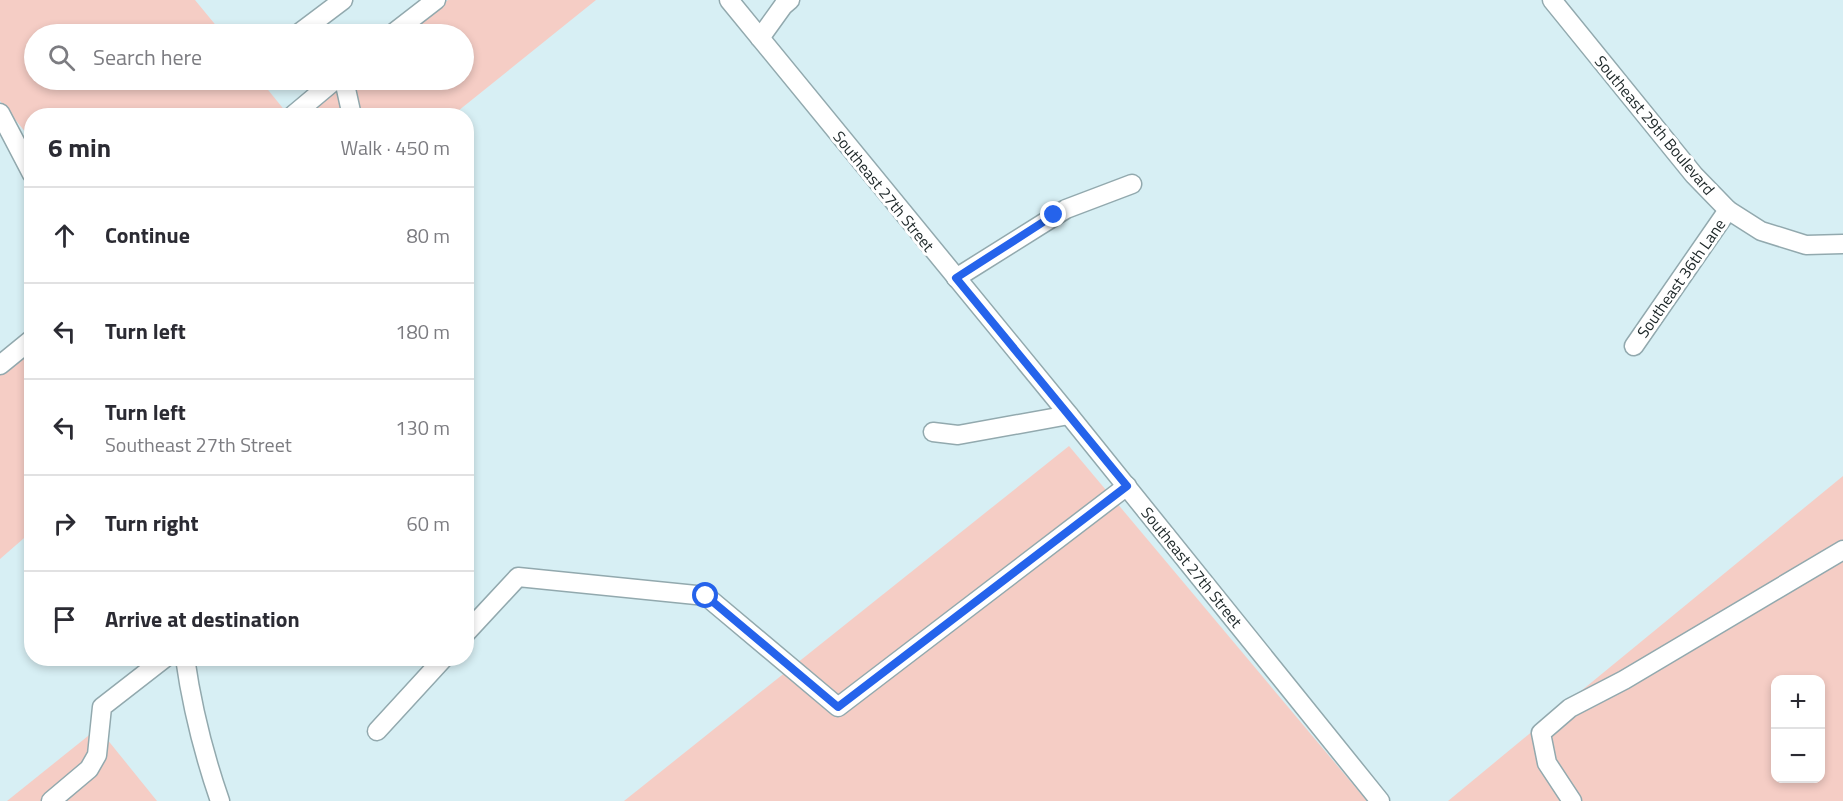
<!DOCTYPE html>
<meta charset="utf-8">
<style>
body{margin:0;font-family:"Titillium Web",sans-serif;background:#f7f7f7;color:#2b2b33}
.controls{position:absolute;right:18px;bottom:18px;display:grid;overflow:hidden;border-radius:12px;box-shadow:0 3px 9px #0003}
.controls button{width:54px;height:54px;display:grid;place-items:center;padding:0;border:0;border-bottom:2px solid #e1e1e2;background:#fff;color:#2b2b33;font:30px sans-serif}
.stop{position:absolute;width:18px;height:18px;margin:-14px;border:4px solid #2563eb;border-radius:50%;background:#fff}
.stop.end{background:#2563eb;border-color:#fff;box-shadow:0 2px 6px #0008}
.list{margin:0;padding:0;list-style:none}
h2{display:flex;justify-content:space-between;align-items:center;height:78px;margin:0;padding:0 24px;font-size:26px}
h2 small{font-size:20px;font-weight:400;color:#7c7c81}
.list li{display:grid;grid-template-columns:39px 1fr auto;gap:18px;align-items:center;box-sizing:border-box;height:96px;padding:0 24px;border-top:2px solid #e1e1e2}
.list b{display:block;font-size:22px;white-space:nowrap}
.list p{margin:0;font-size:20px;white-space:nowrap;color:#7c7c81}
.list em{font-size:20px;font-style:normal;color:#7c7c81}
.icon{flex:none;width:33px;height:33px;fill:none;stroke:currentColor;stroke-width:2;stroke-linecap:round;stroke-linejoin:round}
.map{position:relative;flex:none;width:1843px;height:801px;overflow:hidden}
.search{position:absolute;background:#fff;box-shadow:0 3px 9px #0003;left:24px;top:24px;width:450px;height:66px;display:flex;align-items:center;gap:15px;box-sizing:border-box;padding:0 21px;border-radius:33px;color:#7c7c81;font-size:22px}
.panel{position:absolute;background:#fff;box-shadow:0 3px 9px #0003;left:24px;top:108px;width:450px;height:558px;border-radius:24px}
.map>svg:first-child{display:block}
.green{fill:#f5cdc5;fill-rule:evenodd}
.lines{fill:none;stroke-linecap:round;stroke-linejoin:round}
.minor-casing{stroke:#92a9ae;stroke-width:21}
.minor{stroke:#fff;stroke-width:18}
.route{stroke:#2563eb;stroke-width:8}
.labels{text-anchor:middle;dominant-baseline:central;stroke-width:6;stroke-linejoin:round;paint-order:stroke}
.street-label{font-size:16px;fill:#1c2627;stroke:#fff}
</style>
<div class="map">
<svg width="1843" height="801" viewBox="0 0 1843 801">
<rect width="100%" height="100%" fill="#d7eff4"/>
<g class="green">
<polygon points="0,0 195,0 223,34 34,34 34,80 260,80 286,112 282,116 32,116 31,139 0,101"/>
<polygon points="448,0 596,0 453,115 304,116 349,80 464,80 464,34 405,34"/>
<polygon points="31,333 31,532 0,559 0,358"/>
<polygon points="1069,446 1367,801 624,801"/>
<polygon points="1843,476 1843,542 1621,674 1570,700"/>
<path d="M1843,558V801H1578L1553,761L1548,736L1574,713ZM1776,680H1820V778H1776Z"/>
<polygon points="1546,720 1565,801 1448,801"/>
<polygon points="98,728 157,801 7,801"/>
</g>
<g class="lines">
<g class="minor-casing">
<g id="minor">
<polyline points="729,0 1069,415 1380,801"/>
<polyline points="1552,0 1694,175 1728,210 1761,231 1806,245 1843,244"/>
<polyline points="298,34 343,0"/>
<polyline points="392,34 436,0"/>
<polyline points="760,38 783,6 790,0"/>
<polyline points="344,80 352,116"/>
<polyline points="0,113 32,174"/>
<polyline points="292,116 335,80"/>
<polyline points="956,278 1066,209 1132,184"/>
<polyline points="1634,346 1728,210"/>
<polyline points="0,365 32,339"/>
<polyline points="933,432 958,435 1069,415"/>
<polyline points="466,633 518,577 706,596 838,707 1127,486"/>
<path d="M185,658C192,707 204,755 220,801"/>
<polyline points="377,731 444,658"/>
<polyline points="51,801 89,769 97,755 102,707 165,658"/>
<polyline points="1572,801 1547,763 1541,733 1570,708 1624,680 1843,550"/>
</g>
</g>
<use href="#minor" class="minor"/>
</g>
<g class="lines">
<polyline class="route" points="706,596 838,707 1127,486 956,278 1054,215"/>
</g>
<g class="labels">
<g class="street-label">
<text transform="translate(1655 125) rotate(50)">Southeast 29th Boulevard</text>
<text transform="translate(884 191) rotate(51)">Southeast 27th Street</text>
<text transform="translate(1681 278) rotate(-55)">Southeast 36th Lane</text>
<text transform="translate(1192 567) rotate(51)">Southeast 27th Street</text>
</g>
</g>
</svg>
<div class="controls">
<button>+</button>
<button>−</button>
</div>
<div class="stop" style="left:706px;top:596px"></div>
<div class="stop end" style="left:1054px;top:215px"></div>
<div class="search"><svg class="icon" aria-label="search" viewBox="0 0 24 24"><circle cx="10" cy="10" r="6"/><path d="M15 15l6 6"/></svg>Search here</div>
<section class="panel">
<h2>6 min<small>Walk · 450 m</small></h2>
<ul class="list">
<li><svg class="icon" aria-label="ahead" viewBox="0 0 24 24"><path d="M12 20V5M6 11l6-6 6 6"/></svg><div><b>Continue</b></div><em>80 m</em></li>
<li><svg class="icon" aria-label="left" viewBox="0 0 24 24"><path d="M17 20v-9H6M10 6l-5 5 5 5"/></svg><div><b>Turn left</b></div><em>180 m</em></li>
<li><svg class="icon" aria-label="left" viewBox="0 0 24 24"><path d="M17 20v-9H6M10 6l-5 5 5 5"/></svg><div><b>Turn left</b><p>Southeast 27th Street</p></div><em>130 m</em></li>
<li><svg class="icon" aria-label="right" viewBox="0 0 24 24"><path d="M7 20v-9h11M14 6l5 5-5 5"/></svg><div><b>Turn right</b></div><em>60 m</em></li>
<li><svg class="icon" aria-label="arrive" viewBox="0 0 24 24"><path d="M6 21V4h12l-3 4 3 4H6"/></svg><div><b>Arrive at destination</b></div></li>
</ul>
</section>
</div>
